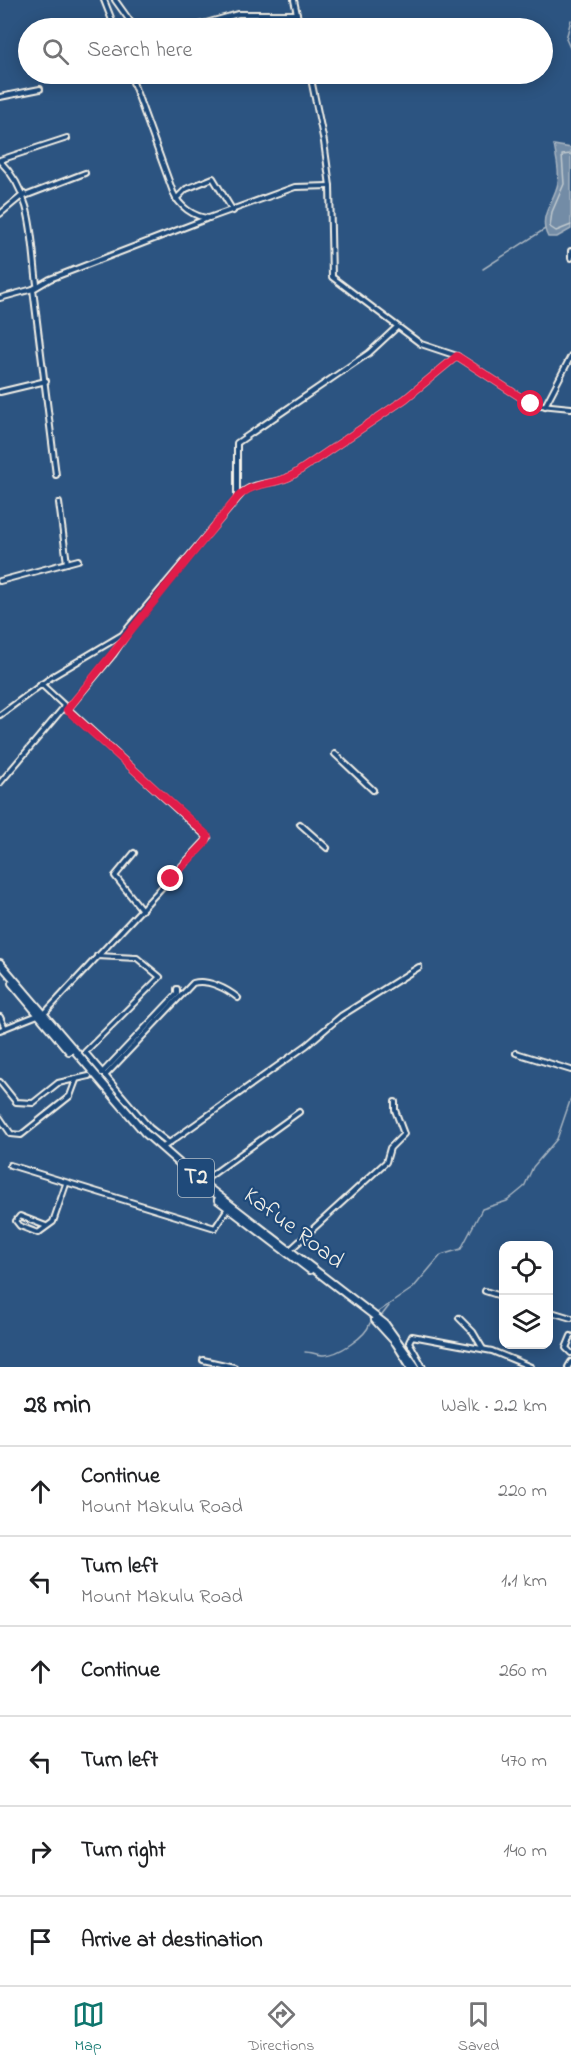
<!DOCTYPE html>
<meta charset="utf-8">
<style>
body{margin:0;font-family:"Indie Flower",sans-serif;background:#f6f6f6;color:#202124}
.controls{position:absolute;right:18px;bottom:18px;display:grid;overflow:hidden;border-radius:12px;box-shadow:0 3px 15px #0003}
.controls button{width:54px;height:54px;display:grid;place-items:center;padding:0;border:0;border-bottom:2px solid #e0e0e0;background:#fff;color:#202124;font:30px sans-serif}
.stop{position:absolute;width:18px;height:18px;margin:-14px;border:4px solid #e11d48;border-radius:50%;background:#fff}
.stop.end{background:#e11d48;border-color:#fff;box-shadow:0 2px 6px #0008}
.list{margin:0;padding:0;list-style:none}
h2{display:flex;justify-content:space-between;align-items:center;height:78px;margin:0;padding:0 24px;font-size:26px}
h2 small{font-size:20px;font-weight:400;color:#757577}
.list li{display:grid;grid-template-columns:39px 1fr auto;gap:18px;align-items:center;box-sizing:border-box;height:90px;padding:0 24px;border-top:2px solid #e0e0e0}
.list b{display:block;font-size:22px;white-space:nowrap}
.list p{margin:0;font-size:20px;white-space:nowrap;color:#757577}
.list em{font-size:20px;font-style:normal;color:#757577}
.icon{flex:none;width:33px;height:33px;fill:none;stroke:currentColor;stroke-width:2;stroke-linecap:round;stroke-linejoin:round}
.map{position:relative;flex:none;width:571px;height:1367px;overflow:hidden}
.search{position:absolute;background:#fff;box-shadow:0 3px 15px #0003;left:18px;right:18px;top:18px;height:66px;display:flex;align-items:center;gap:15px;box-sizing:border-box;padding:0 21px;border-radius:33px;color:#757577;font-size:22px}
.sheet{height:618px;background:#fff}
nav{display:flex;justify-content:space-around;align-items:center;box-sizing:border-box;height:84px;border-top:2px solid #e0e0e0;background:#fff;font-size:16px;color:#757577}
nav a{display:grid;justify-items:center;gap:3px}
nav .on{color:#0f766e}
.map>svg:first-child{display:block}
.water{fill:#738ca6;stroke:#a7b4c0;stroke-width:1.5}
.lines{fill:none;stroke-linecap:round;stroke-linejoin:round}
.shore{stroke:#c0c9ce;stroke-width:1.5}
.stream{stroke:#a7b4c0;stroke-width:1.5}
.minor-casing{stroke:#f4f1e8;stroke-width:8}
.highway-casing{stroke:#f4f1e8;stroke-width:10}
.minor{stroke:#1f4a7a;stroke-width:4}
.highway{stroke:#1f4a7a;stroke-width:6}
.route{stroke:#e11d48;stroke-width:8}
.labels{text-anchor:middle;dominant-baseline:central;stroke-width:4.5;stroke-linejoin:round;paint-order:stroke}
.shield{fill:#1f4a7a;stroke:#b4bfc7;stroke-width:1.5}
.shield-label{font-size:22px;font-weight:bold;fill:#f4f1e8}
.street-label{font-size:24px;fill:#f4f1e8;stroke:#1f4a7a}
</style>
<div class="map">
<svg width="571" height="1367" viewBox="0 0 571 1367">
<rect width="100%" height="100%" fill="#2c5481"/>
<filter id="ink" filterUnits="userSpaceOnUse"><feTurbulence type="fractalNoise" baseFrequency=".0167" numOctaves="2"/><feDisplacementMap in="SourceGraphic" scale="12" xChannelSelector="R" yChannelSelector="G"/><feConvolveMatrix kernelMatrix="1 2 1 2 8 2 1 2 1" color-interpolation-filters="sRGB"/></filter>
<g filter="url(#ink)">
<path class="water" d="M554,145L571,148V229L557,237H548C537,216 554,203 558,183C560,171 556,157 554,145Z"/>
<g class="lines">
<polyline class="shore" points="571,154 562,155 564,184 552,212 550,227 556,231 571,225"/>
<g class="stream">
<polyline points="571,20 566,39 571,50"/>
<polyline points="483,269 545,229"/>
<polyline points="378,1312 413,1288 441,1255 461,1249 482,1209 507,1201 524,1187 533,1167 557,1139 571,1098"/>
<polyline points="382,1315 389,1306"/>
<path d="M305,1352C311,1352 318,1355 324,1355C338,1355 366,1337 370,1323"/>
</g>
<g class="minor-casing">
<g id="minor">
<polyline points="104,0 115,28"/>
<polyline points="115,0 135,28"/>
<polyline points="294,0 300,28"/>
<polyline points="188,28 238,14 297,14"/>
<polyline points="81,74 85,77 93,74"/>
<path d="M130,74L173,192C179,206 193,217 209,218L295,187L330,186"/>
<polyline points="310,74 324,142 330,186 332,277 421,344 457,356"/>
<polyline points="0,97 40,89"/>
<polyline points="0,160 67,138"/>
<path d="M0,161C34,195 31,239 37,284"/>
<polyline points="25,196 85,173"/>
<polyline points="176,199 186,189 213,178 233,211"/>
<polyline points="0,214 24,194"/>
<polyline points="571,251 571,258"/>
<polyline points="0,298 33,289"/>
<polyline points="0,392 46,381"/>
<polyline points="545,406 571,356"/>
<polyline points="56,475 33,289 50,279 206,219"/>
<polyline points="237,498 237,443 369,353 397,327"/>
<polyline points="59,503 67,563"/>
<polyline points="0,581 78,560"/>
<polyline points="41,684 208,838 44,1014"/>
<polyline points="67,710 113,655 130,629"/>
<path d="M0,715L53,676L122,635L244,491C258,481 276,485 293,475L405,399L457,356L531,404L571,408"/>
<polyline points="335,754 373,790"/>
<polyline points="0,783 64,707"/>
<polyline points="300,824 327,848"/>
<polyline points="134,853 115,876 142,910"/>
<polyline points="97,956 137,958 160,977 85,1052 150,1128 169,1143"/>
<polyline points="0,1017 5,1028"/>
<polyline points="0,1030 38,1015"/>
<polyline points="516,1053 571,1070"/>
<polyline points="102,1073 177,994 177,989"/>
<path d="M105,1076L193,983C208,979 227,989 238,998"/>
<polyline points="0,1082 16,1102 33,1103 58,1083 89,1076"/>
<polyline points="0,1118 11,1134 21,1135 70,1096 76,1080"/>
<polyline points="162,1148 307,1045 341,1016 419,967"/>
<polyline points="10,1165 215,1228 228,1208"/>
<polyline points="202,1182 299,1112"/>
<polyline points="46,1226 20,1216 16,1221 20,1226 38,1233 53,1222 66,1184"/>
<polyline points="290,1250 386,1162 390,1148 404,1134 395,1110 395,1102"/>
<polyline points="485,1291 504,1297"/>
<polyline points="548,1311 571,1318"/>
<polyline points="459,1318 473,1332 483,1349"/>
<polyline points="571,1336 566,1348 571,1353"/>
<polyline points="203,1360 234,1367"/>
<polyline points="423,1367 409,1342 412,1336 492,1351 531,1367"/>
<polyline points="568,1367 571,1362"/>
</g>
</g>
<g class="highway-casing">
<g id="highway">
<polyline points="0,963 145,1133 202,1183 385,1324 416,1367"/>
<polyline points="12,983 69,1051"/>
<polyline points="218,1200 310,1270"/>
<polyline points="375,1320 396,1343 411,1367"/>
</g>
</g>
<use href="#minor" class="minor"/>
<use href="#highway" class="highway"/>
</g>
</g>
<g class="lines" filter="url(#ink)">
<path class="route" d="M171,879L206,842L208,836L67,710L237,498C253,481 274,486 293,475L405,399L457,356L531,404"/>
</g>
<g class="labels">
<rect class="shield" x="178" y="1159" width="36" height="38" rx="4.5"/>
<g class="shield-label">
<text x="196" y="1178">T2</text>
</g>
<g class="street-label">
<text transform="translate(293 1229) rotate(37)">Kafue Road</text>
</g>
</g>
</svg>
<div class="controls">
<button><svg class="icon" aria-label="locate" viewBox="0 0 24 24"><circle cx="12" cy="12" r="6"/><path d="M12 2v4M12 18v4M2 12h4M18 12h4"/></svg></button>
<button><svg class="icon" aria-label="layers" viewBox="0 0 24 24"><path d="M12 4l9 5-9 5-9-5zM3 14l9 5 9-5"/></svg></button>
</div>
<div class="stop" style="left:531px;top:404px"></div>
<div class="stop end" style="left:171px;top:879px"></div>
<div class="search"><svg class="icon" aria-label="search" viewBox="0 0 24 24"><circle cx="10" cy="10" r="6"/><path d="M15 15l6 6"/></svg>Search here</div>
</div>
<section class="sheet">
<h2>28 min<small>Walk · 2.2 km</small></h2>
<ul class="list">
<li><svg class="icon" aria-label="ahead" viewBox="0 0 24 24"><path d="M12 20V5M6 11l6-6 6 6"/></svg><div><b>Continue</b><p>Mount Makulu Road</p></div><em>220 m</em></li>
<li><svg class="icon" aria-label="left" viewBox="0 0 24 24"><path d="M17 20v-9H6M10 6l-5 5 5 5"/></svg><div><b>Turn left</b><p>Mount Makulu Road</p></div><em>1.1 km</em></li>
<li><svg class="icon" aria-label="ahead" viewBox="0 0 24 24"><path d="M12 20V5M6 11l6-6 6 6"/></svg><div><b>Continue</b></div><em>260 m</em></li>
<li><svg class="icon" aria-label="left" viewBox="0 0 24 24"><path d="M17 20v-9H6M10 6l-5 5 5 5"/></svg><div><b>Turn left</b></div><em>470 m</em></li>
<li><svg class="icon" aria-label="right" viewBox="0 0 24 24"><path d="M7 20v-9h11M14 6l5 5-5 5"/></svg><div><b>Turn right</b></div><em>140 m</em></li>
<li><svg class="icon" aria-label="arrive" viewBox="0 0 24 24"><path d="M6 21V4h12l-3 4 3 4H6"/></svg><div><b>Arrive at destination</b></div></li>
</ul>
</section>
<nav>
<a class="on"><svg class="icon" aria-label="map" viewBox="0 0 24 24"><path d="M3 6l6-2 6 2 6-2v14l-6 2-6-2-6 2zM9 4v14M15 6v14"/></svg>Map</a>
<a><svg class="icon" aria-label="directions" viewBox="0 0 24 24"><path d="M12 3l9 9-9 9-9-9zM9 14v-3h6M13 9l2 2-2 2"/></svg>Directions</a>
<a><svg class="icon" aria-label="saved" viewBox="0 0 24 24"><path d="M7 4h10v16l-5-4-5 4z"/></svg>Saved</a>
</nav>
